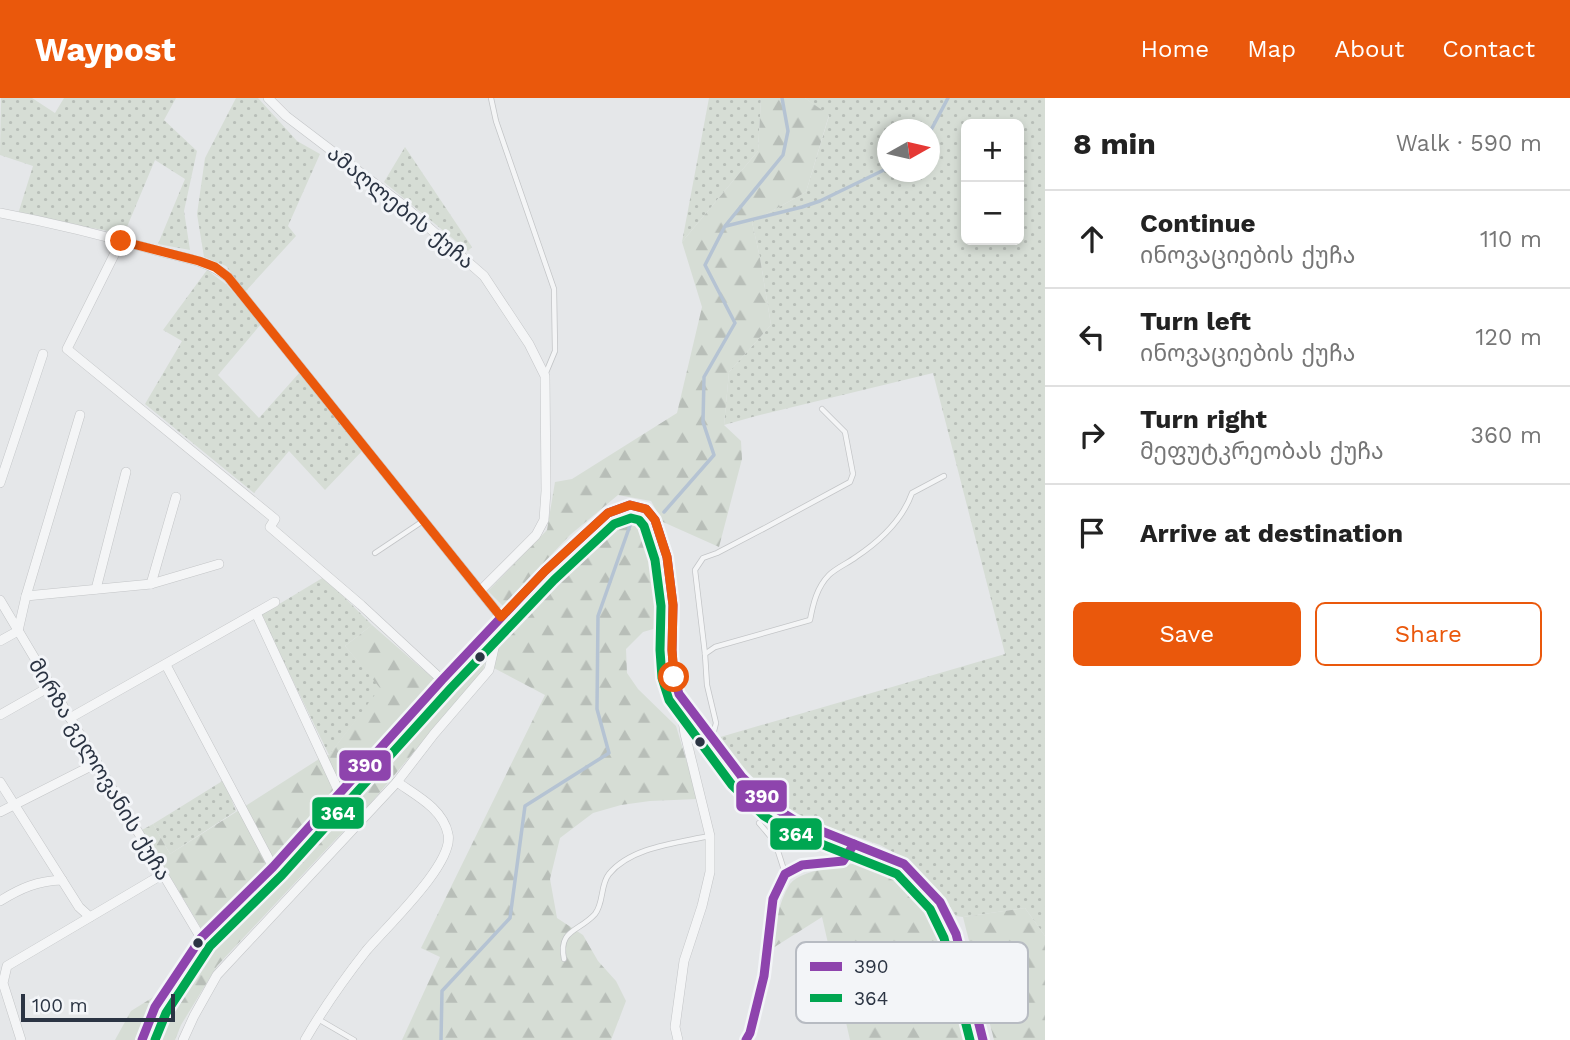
<!DOCTYPE html>
<meta charset="utf-8">
<style>
body{margin:0;font-family:"Work Sans","Noto Sans Georgian",sans-serif;background:#f2f2f2;color:#222}
.controls{position:absolute;right:21px;top:21px;display:grid;overflow:hidden;border-radius:10px;box-shadow:0 4px 10px #0003}
.controls button{width:63px;height:63px;display:grid;place-items:center;padding:0;border:0;border-bottom:2px solid #e0e0e0;background:#fff;color:#222;font:35px sans-serif}
.compass{position:absolute;left:877px;top:21px;width:63px;height:63px;border-radius:50%;background:#fff;box-shadow:0 4px 10px #0003;rotate:82deg}
.scale{position:absolute;left:21px;bottom:18px;width:154px;box-sizing:border-box;padding-left:7px;border:4px solid #2b3443;border-top:0;font-size:19px;line-height:24px;white-space:nowrap;color:#2b3443;-webkit-text-stroke:5px #f3f5f8;paint-order:stroke}
.stop{position:absolute;width:21px;height:21px;margin:-16px;border:5px solid #ea580c;border-radius:50%;background:#fff}
.stop.end{background:#ea580c;border-color:#fff;box-shadow:0 2px 7px #0008}
.list{margin:0;padding:0;list-style:none}
h2{display:flex;justify-content:space-between;align-items:center;height:91px;margin:0;padding:0 28px;font-size:30px}
h2 small{font-size:23px;font-weight:400;color:#767676}
.list li{display:grid;grid-template-columns:46px 1fr auto;gap:21px;align-items:center;box-sizing:border-box;height:98px;padding:0 28px;border-top:2px solid #e0e0e0}
.list b{display:block;font-size:26px;white-space:nowrap}
.list p{margin:0;font-size:23px;white-space:nowrap;color:#767676}
.list em{font-size:23px;font-style:normal;color:#767676}
.actions{display:flex;gap:14px;padding:21px 28px}
.actions a{flex:1;padding:16px 0;border:2px solid #ea580c;border-radius:10px;text-align:center;font-size:24px;color:#ea580c}
.actions .main{background:#ea580c;color:#fff}
.icon{flex:none;width:38px;height:38px;fill:none;stroke:currentColor;stroke-width:2;stroke-linecap:round;stroke-linejoin:round}
.map{position:relative;flex:none;width:1045px;height:942px;overflow:hidden}
header{display:flex;align-items:center;gap:42px;box-sizing:border-box;height:98px;padding:0 35px;background:#ea580c;color:#fff}
header strong{font-size:33px}
nav{display:flex;gap:38px;margin-inline-start:auto;font-size:24px}
main{display:flex}
aside{flex:1;background:#fff}
.map>svg:first-child{display:block}
.grass{fill:url(#grass-dots);fill-rule:evenodd}
.forest{fill:url(#forest-firs)}
.lines{fill:none;stroke-linecap:round;stroke-linejoin:round}
.stream{stroke:#b5c3d3;stroke-width:3.5}
.service-casing{stroke:#c3c5c7;stroke-width:6}
.minor-casing{stroke:#c3c5c7;stroke-width:10}
.tertiary-casing{stroke:#c3c5c7;stroke-width:12}
.service{stroke:#f4f5f6;stroke-width:4.5}
.minor{stroke:#f4f5f6;stroke-width:9}
.tertiary{stroke:#f4f5f6;stroke-width:10}
.bus-1-casing{stroke:#f3f5f8;stroke-width:14}
.bus-2-casing{stroke:#f3f5f8;stroke-width:14}
.bus-1{stroke:#8e44ad;stroke-width:9}
.bus-2{stroke:#00a651;stroke-width:9}
.route{stroke:#ea580c;stroke-width:9}
.bus-dot{fill:#2b3443;stroke:#f3f5f8;stroke-width:2.5}
.labels{text-anchor:middle;dominant-baseline:central;stroke-width:6;stroke-linejoin:round;paint-order:stroke}
.street-label{font-size:21px;fill:#2b3443;stroke:#f3f5f8}
.key{fill:#f3f5f8;stroke:#b7bbc2;stroke-width:2}
.key-label{font-size:19px;fill:#2b3443}
.line-badge{stroke:#f3f5f8;stroke-width:2.5}
.badge-label{font-size:19px;text-anchor:middle;font-weight:bold;fill:#fff}
</style>
<header>
<strong>Waypost</strong>
<nav><a>Home</a><a>Map</a><a>About</a><a>Contact</a></nav>
</header>
<main>
<div class="map">
<svg width="1045" height="942" viewBox="0 0 1045 942">
<defs>
<pattern id="grass-dots" width="8" height="8" patternUnits="userSpaceOnUse" patternTransform="scale(1.75)"><rect width="8" height="8" fill="#d6ddd5"/><path d="M2 2h.1M6 6h.1" fill="none" stroke="#b8beb8" stroke-width="1.8" stroke-linecap="round"/></pattern>
<pattern id="forest-firs" width="22" height="20" patternUnits="userSpaceOnUse" patternTransform="scale(1.75)"><rect width="22" height="20" fill="#d6ddd5"/><path d="M5 1l3.5 6h-7zM16 11l3.5 6h-7z" fill="#b8beb8"/></pattern>
</defs>
<rect width="100%" height="100%" fill="#e5e7e9"/>
<g class="grass">
<polygon points="1,0 32,0 55,15 64,0 176,0 164,22 197,53 184,113 190,152 158,146 185,81 155,62 124,136 18,116 33,68 0,57"/>
<polygon points="236,0 258,0 297,43 320,56 288,128 296,138 245,194 226,168 204,159 197,116 205,60"/>
<polygon points="709,0 761,0 758,53 682,144"/>
<path d="M805,0H1045V838L1025,810L963,819L956,818L941,795L908,762L880,747L809,722L777,706L717,640L1005,556L933,275L756,318L724,327L729,274L771,227L760,160L752,124L806,94L829,18ZM966,26H1019V142H966ZM888,32H930V74H888Z"/>
<polygon points="405,49 472,149 468,153 384,84"/>
<polygon points="207,172 227,187 261,226 218,277 259,320 300,274 363,352 325,392 289,353 254,395 145,306 182,243 163,232"/>
<polygon points="324,479 372,527 345,548 381,590 329,657 261,517"/>
<polygon points="224,682 236,713 170,756 153,726"/>
</g>
<g class="forest">
<polygon points="761,0 805,0 829,17 806,94 752,124 760,160 771,227 729,274 724,327 741,343 742,361 719,449 663,424 651,403 618,397 570,437 503,508 488,493 547,432 555,384 572,381 677,315 702,209 682,144 758,53"/>
<polygon points="629,412 640,413 643,419 663,487 667,527 643,534 626,551 627,575 638,591 676,628 698,701 650,703 621,707 593,715 560,740 550,781 557,820 583,837 598,863 616,883 626,903 611,942 402,942 440,859 421,850 545,597 492,569 505,520 609,418"/>
<polygon points="372,527 435,582 266,770 201,830 142,732 153,726 170,756 319,661 329,657 380,590 345,548"/>
<polygon points="495,529 483,572 364,713 335,742 217,868 181,927 175,942 146,942 158,913 206,844 254,797"/>
<path d="M885,762C903,775 925,792 938,811C960,845 968,901 978,942H850L822,819L773,850C775,829 778,804 790,786C802,769 864,765 885,762Z"/>
<polygon points="1025,810 1045,838 1045,942 994,942 963,819"/>
<polygon points="155,898 135,942 115,942 131,913"/>
</g>
<g class="lines">
<g class="stream">
<polyline points="930,34 948,0"/>
<polyline points="726,128 802,109 820,103 888,70"/>
<polyline points="664,414 714,357 703,324 704,279 735,225 705,167 725,128 783,57 788,33 782,0"/>
<polyline points="441,942 442,893 510,820 525,708 609,655 597,611 598,518 633,419"/>
</g>
<g class="service-casing">
<g id="service">
<polyline points="491,0 496,23 554,191 555,253 545,277"/>
<polyline points="375,455 423,423"/>
<path d="M705,556L715,549L810,522C813,506 817,489 829,477C836,470 848,465 856,459C880,443 902,423 912,395L944,378"/>
<polyline points="713,637 716,625 707,587 705,556 695,472 703,460 717,455 763,431 850,384 853,376 845,334 822,311"/>
<polyline points="759,725 775,744 785,775"/>
<path d="M564,861C558,831 579,834 595,816C604,805 600,787 609,776C631,749 677,745 709,738"/>
<polyline points="318,921 354,942"/>
</g>
</g>
<g class="minor-casing">
<g id="minor">
<polyline points="268,0 286,18 403,107 484,178 529,246 545,278 546,393 544,422 536,437 480,493"/>
<path d="M0,115C53,125 106,138 158,153C186,161 204,161 228,179L501,519L489,572L434,636L397,684L217,877L194,918L183,942"/>
<polyline points="121,143 67,251 275,421 270,429 361,507 442,582"/>
<polyline points="0,385 43,256"/>
<polyline points="151,486 176,399"/>
<polyline points="96,491 126,374"/>
<polyline points="26,498 151,486 219,466"/>
<polyline points="0,502 201,840"/>
<polyline points="256,515 340,696"/>
<polyline points="0,543 18,533 26,498 80,317"/>
<polyline points="166,567 273,769"/>
<polyline points="0,617 51,588"/>
<polyline points="70,620 275,504"/>
<polyline points="0,684 79,809 90,819"/>
<polyline points="0,714 97,665"/>
<path d="M0,803C21,790 37,783 62,782"/>
<polyline points="21,942 3,885 7,868 163,776"/>
<path d="M305,942C323,911 344,881 366,853C385,830 455,765 448,736C443,711 417,698 397,684"/>
<polyline points="678,942 675,929 684,863 702,808 710,774 710,738 685,636 679,596"/>
<polyline points="746,942 750,935 764,878 773,801 785,776 802,767 843,763 854,746"/>
</g>
</g>
<g class="tertiary-casing">
<polyline id="tertiary" points="142,942 155,909 201,840 273,769 442,582 545,473 608,415 630,407 646,411 655,422 667,459 673,507 672,552 674,579 679,596 730,664 742,679 772,708 796,723 904,766 940,804 956,836 983,942"/>
</g>
<use href="#service" class="service"/>
<use href="#minor" class="minor"/>
<use href="#tertiary" class="tertiary"/>
<g class="bus-1-casing">
<g id="bus-1">
<polyline points="142,942 155,909 201,840 273,769 442,582 545,473 608,415 630,407 646,411 655,422 667,459 673,507 672,552 674,579 679,596 742,679 772,708 796,723 904,766 940,804 956,836 983,942"/>
<polyline points="746,942 750,935 764,878 773,801 785,776 802,767 843,763 854,746"/>
</g>
</g>
<g class="bus-2-casing">
<polyline id="bus-2" points="155,942 166,915 210,848 282,777 451,590 554,482 614,426 631,420 639,422 644,428 655,462 661,508 660,552 662,580 669,602 732,687 764,718 791,734 897,776 930,811 944,840 970,942"/>
</g>
<use href="#bus-1" class="bus-1"/>
<use href="#bus-2" class="bus-2"/>
</g>
<g class="lines">
<polyline class="route" points="121,143 199,163 215,169 228,179 501,519 545,473 608,415 630,407 646,411 655,422 667,459 673,507 672,552 674,579"/>
</g>
<g class="bus-dot">
<circle cx="480" cy="559" r="6"/>
<circle cx="700" cy="644" r="6"/>
<circle cx="198" cy="845" r="6"/>
</g>
<g class="labels">
<g class="street-label">
<text transform="translate(401 109) rotate(39)">ამაღლების ქუჩა</text>
<text transform="translate(100 671) rotate(59)">მირზა გელოვანის ქუჩა</text>
</g>
</g>
<rect x="796" y="844" width="232" height="81" rx="10" class="key"/>
<rect x="810" y="864" width="32" height="9" fill="#8e44ad"/>
<rect x="810" y="896" width="32" height="8" fill="#00a651"/>
<g class="key-label">
<text x="854" y="875">390</text>
<text x="854" y="907">364</text>
</g>
<g class="line-badge">
<rect x="338" y="651" width="54" height="33" rx="7" fill="#8e44ad"/>
<rect x="735" y="681" width="53" height="34" rx="7" fill="#8e44ad"/>
<rect x="311" y="698" width="54" height="34" rx="7" fill="#00a651"/>
<rect x="769" y="719" width="54" height="34" rx="7" fill="#00a651"/>
</g>
<g class="badge-label">
<text x="365" y="674">390</text>
<text x="762" y="705">390</text>
<text x="338" y="722">364</text>
<text x="796" y="743">364</text>
</g>
</svg>
<div class="controls">
<button>+</button>
<button>−</button>
</div>
<svg class="compass" viewBox="-18 -18 36 36"><path d="M0-13l5 13h-10z" fill="#e53935"/><path d="M0 13l5-13h-10z" fill="#767676"/></svg>
<div class="scale">100 m</div>
<div class="stop" style="left:674px;top:579px"></div>
<div class="stop end" style="left:121px;top:143px"></div>
</div>
<aside>
<h2>8 min<small>Walk · 590 m</small></h2>
<ul class="list">
<li><svg class="icon" aria-label="ahead" viewBox="0 0 24 24"><path d="M12 20V5M6 11l6-6 6 6"/></svg><div><b>Continue</b><p>ინოვაციების ქუჩა</p></div><em>110 m</em></li>
<li><svg class="icon" aria-label="left" viewBox="0 0 24 24"><path d="M17 20v-9H6M10 6l-5 5 5 5"/></svg><div><b>Turn left</b><p>ინოვაციების ქუჩა</p></div><em>120 m</em></li>
<li><svg class="icon" aria-label="right" viewBox="0 0 24 24"><path d="M7 20v-9h11M14 6l5 5-5 5"/></svg><div><b>Turn right</b><p>მეფუტკრეობას ქუჩა</p></div><em>360 m</em></li>
<li><svg class="icon" aria-label="arrive" viewBox="0 0 24 24"><path d="M6 21V4h12l-3 4 3 4H6"/></svg><div><b>Arrive at destination</b></div></li>
</ul>
<div class="actions"><a class="main">Save</a><a>Share</a></div>
</aside>
</main>
